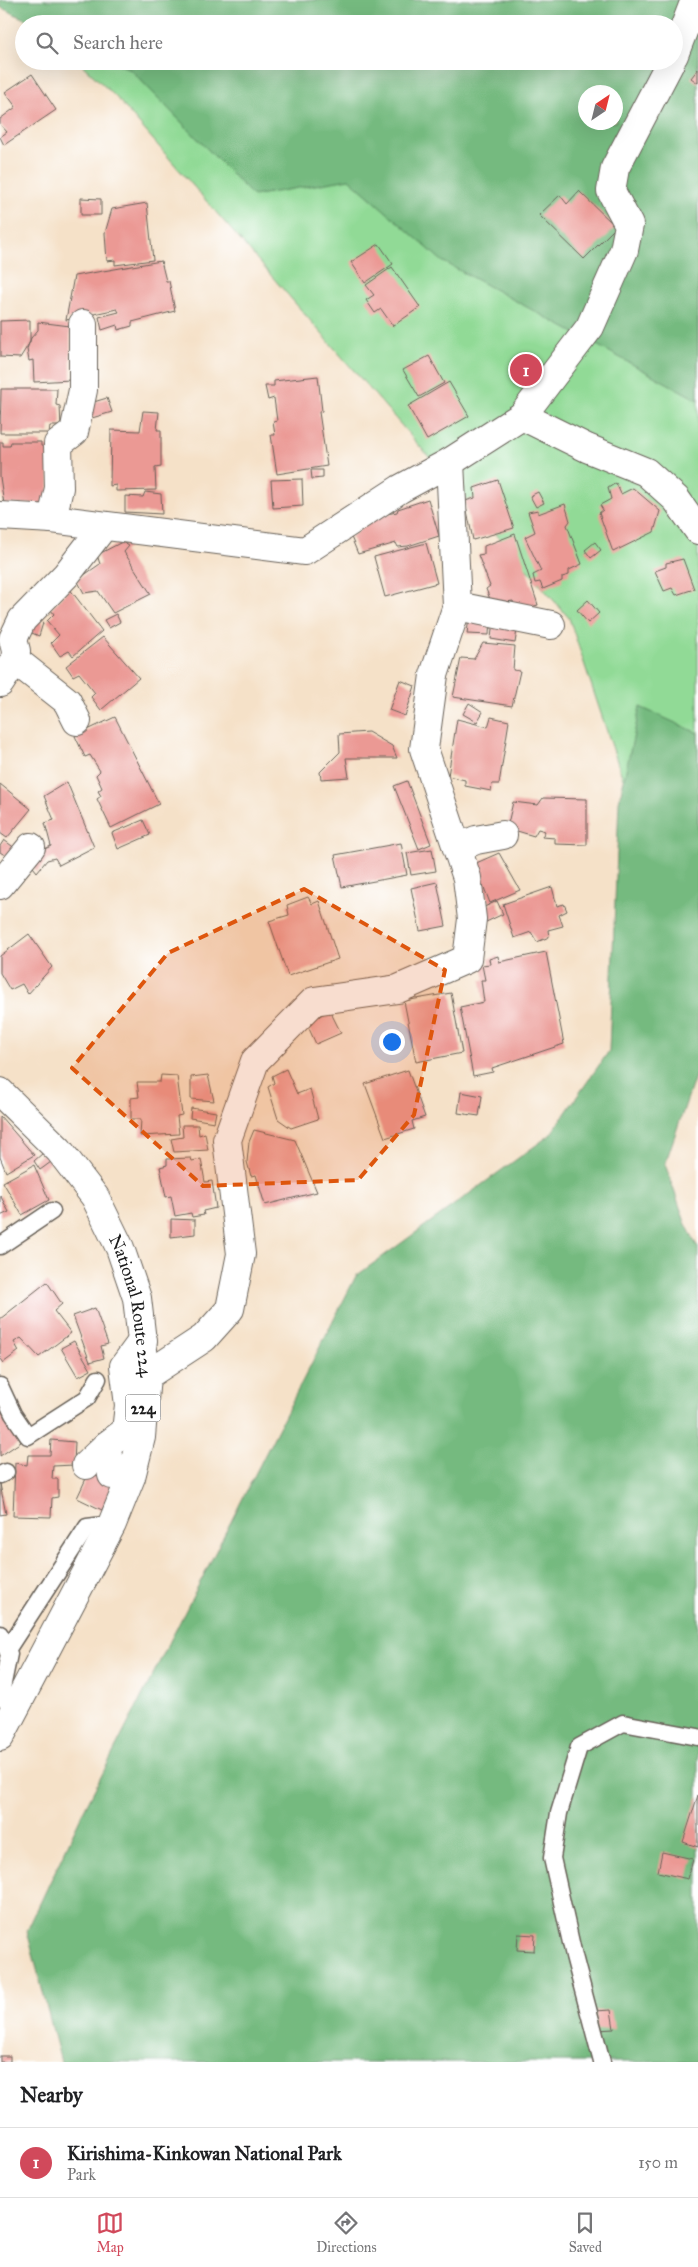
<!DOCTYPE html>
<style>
body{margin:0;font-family:"IM FELL Great Primer",serif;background:#f6f6f6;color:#202124}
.compass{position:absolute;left:578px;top:85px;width:45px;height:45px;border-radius:50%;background:#fff;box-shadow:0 5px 20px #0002;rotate:35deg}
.you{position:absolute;left:391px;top:1041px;width:18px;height:18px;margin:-12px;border:4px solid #fff;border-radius:50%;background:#1a73e8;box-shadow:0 0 0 8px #1a73e833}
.badge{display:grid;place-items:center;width:32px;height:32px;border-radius:50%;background:#d1495b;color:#fff;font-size:16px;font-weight:700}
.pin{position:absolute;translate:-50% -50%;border:2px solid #fff;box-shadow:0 1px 5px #0006}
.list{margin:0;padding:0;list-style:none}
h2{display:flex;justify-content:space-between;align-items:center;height:65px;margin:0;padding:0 20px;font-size:21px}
h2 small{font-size:16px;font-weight:400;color:#757577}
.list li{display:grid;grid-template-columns:32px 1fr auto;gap:15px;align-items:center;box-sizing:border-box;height:70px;padding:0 20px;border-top:1px solid #e0e0e0}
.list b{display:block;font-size:19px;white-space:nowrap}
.list p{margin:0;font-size:16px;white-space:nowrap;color:#757577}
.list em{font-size:16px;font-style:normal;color:#757577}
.icon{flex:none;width:28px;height:28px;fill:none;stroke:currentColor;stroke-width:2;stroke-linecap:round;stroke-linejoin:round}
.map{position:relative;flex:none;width:698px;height:2062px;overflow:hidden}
.search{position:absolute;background:#fff;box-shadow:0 5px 20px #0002;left:15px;right:15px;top:15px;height:55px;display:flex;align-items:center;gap:12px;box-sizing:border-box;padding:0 18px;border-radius:28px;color:#757577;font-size:19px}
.sheet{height:135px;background:#fff}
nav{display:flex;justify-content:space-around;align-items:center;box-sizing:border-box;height:70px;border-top:1px solid #e0e0e0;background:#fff;font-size:14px;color:#757577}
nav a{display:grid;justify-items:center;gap:2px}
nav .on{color:#d1495b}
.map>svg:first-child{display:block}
.green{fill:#91da96;stroke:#567b59;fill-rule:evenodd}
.forest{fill:#74ba7f;stroke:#486b4e;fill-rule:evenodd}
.building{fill:#eb9994}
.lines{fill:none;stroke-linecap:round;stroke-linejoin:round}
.lane-casing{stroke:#686158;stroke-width:19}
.street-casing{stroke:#686158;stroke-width:30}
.highway-casing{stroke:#686158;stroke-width:30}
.lane{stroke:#fff;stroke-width:16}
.street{stroke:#fff;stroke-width:28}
.highway{stroke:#fff;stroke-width:28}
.marked{fill:#de560d;fill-opacity:0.2;stroke:#de560d;stroke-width:4;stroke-dasharray:10 6;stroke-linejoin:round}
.labels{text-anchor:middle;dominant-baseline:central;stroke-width:4.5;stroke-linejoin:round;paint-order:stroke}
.shield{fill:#fff;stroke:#606060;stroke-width:1}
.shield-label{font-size:16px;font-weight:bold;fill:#1c1c1c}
.street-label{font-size:18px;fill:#1c1c1c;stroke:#fff}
</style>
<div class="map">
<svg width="698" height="2062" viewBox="0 0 698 2062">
<rect width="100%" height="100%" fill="#fff"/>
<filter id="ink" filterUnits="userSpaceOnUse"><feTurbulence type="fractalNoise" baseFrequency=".02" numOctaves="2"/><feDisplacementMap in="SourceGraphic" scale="10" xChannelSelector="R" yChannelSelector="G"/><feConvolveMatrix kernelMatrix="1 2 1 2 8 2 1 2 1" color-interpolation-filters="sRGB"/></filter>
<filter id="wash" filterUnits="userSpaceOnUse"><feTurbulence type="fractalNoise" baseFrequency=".0096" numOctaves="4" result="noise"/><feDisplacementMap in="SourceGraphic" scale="20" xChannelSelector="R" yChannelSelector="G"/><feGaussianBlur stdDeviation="1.12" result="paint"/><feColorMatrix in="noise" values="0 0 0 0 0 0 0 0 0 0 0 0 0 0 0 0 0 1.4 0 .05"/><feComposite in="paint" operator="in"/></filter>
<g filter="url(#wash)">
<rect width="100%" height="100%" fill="#f5e1c8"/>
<path class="green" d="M698,0V1003L569,618L115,96L78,61H674V24H38ZM586,92H616V122H586Z"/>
<g class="forest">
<path d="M0,0H698V400L442,261L349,179L253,196L131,70L113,61H674V24H35L0,7ZM586,92H616V122H586Z"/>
<polygon points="640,707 698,733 698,1068 665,1164 685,1222 698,1248 698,2062 61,2062 27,1931 82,1814 356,1276 550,1135 609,1051 619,802"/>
</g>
<g id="blocks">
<g class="building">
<polygon points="698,69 698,83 691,78"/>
<polygon points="32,74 56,110 4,145 0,137 7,132 0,124 0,119 16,107 5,92"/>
<polygon points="579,191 616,227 584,259 539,215 560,195 567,204"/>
<polygon points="81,198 101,199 101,215 81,215"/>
<polygon points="147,203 153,260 115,265 115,260 107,261 105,233 112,209"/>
<polygon points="379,244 393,264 365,283 351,262"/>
<polygon points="161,261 166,281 169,281 175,311 132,322 132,326 118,330 117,325 102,330 99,317 119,312 117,309 66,320 74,276"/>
<polygon points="392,267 420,307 393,326 381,309 375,313 366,300 374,295 366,285"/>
<polygon points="30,320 30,342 20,358 0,357 0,321"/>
<polygon points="38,322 70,326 71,380 34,382 33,360 29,361 27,349 31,338 38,330"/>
<polygon points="429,356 444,383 419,397 403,370"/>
<polygon points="318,376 322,411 319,412 327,466 277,474 271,435 275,435 273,422 277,421 274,398 268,400 265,386 274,386 274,381"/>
<polygon points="449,382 469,416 427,440 408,406"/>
<polygon points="1,389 57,389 56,405 60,406 61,426 50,426 49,433 0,433"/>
<polygon points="107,398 112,412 92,418 87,404"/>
<polygon points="143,411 159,412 157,430 161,430 161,467 155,468 156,490 116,491 116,485 110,486 111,430 140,431"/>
<polygon points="0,442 3,442 3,446 10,446 11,442 41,442 41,446 49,447 49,504 4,504 0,477"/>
<polygon points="311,470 323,470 323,478 312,479"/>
<polygon points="302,479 303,506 273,508 271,480"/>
<polygon points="498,480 514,528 473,540 465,501 475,498 474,488"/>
<polygon points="616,483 621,494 633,488 660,511 654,532 613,552 599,513 603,510 600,505 611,499 608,488"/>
<polygon points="145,492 161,494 162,514 125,512 125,496 143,497"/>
<polygon points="538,492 544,503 536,507 530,496"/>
<polygon points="428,499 439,536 408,546 398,547 396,543 358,554 351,537 376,516 397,512 398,509"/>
<polygon points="565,504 570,521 567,525 582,564 569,570 569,575 562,577 562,581 543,589 540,582 535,583 533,575 541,571 525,537 535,532 528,512 538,510 538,514"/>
<polygon points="515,534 538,605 516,611 513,601 492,604 486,589 490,586 478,555 484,554 484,546"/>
<polygon points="122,542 129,546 124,552 151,594 113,613 98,591 84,593 77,580 100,564 97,555"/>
<polygon points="595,542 601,550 591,558 585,550"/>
<polygon points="426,543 437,583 385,597 374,557"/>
<polygon points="683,559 694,589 676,595 672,588 664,591 655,571 666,567 666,563"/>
<polygon points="69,588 102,631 73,656 69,651 60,656 51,643 59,635 47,621 54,614 51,610"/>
<polygon points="588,600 599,613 588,623 577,610"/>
<polygon points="34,612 43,623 39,636 27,631"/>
<polygon points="116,614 120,622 109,628 104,620"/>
<polygon points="469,616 490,617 489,635 467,634"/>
<polygon points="493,619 518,623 515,643 491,639"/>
<polygon points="103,637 139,678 101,710 91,697 95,693 79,673 73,676 66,666"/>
<polygon points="483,643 515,646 513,670 520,671 512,706 453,697 461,658 474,659"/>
<polygon points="400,680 415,686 405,716 389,710"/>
<polygon points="469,703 483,712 477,722 463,714"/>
<polygon points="115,717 159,804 111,828 97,799 101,796 98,791 102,788 96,775 100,771 90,755 85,757 75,736"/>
<polygon points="491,717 509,721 499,784 492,784 491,791 465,786 465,780 448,776 457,719 488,727"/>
<polygon points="368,732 392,746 397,758 346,758 349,777 321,779 320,772 340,752 339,734"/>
<polygon points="407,781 431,844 419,849 394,786"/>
<polygon points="67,782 94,847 59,865 55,858 47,860 37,872 26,858 51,846 45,823 54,820 44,796"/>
<polygon points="0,784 31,809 7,838 0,833"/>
<polygon points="543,798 587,799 587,845 555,844 555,838 542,837 545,831 538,829 534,836 507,828 513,802 538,805"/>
<polygon points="143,820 150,835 118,849 112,833"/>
<polygon points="4,840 16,849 9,858 0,852 0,846"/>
<polygon points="401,843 407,875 342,887 335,855"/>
<polygon points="432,849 436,871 411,875 407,853"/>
<polygon points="499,853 520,890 490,903 483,885 478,889 474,864"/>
<polygon points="437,882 446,926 420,931 411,888"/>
<polygon points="552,887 557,906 564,904 567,911 559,915 563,926 548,930 549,937 537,942 531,932 514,938 503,904"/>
<polygon points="308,897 312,904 319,901 338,959 288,976 269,921 289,915 287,905"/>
<polygon points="497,901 503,914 484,923 478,910"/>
<polygon points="29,934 52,967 28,994 22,984 10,990 0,973 0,956"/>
<polygon points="546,952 564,1044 492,1068 493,1072 473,1076 460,1007 484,1002 481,980 485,980 482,965 490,964 489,959 498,956 499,962"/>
<polygon points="451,993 462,1053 416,1062 404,1001"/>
<polygon points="330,1011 341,1033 316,1044 306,1022"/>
<polygon points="286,1069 297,1094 310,1089 318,1119 291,1128 278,1119 268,1087 274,1083 272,1076"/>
<polygon points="408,1070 425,1117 412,1121 414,1129 385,1138 365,1084"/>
<polygon points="161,1075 177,1076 182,1115 177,1116 179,1134 140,1136 141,1119 131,1119 131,1098 139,1097 137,1082 160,1082"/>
<polygon points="208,1075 214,1101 191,1099 191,1077"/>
<polygon points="461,1092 482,1096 479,1116 458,1113"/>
<polygon points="191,1108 216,1112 214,1122 190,1118"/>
<polygon points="0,1116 34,1155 6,1172 0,1157"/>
<polygon points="182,1125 198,1125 199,1135 205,1133 208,1150 174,1152 171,1139 183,1137"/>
<polygon points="254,1130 295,1140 317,1192 265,1205 256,1175 251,1176 247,1162 249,1142"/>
<polygon points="43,1153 51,1162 40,1170 34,1161"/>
<polygon points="191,1158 192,1161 201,1159 205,1182 212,1181 216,1208 203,1211 204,1215 192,1217 191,1213 175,1216 171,1196 166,1197 160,1167 167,1165 167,1159"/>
<polygon points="34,1165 49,1200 22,1215 3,1182"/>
<polygon points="0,1195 9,1212 0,1216"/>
<polygon points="171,1219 195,1220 195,1234 171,1237"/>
<polygon points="47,1282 62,1304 54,1311 71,1333 39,1357 21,1338 14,1342 19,1351 3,1363 0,1359 0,1319"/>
<polygon points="95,1308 108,1344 101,1346 104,1358 90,1362 73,1316"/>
<polygon points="74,1341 91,1370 78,1377 61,1348"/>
<polygon points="4,1411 21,1442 0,1456 0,1414"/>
<polygon points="51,1440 75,1442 74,1465 53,1466 52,1479 58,1479 58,1497 52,1498 51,1517 13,1516 15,1463 27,1465 28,1455 50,1455"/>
<polygon points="90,1470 115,1482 102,1510 77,1498"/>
<polygon points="0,1484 6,1514 0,1515"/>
<polygon points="698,1795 698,1847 683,1842"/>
<polygon points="662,1852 693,1859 688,1879 658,1872"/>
<polygon points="518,1934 535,1935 534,1951 517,1950"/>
<polygon points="611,2010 614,2029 597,2030 595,2011"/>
<rect x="0" y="2056" width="10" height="6"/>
</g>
</g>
</g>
<g filter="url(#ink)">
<use href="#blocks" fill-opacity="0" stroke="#686158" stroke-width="1"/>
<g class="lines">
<g class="lane-casing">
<g id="lane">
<polyline points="0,1246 52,1211"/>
<polyline points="0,1386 13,1414 28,1436 87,1398 98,1379"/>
<polyline points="0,1475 6,1472"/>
<polyline points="0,1634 9,1654 0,1698"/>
<polyline points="7,1650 87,1527 112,1524"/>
<polyline points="602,2062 574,1956 552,1858 559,1813 579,1747 623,1723 698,1737"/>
</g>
</g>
<g class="street-casing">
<g id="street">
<polyline points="674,55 695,0"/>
<polyline points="522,416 587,448 646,472 676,499 698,530"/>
<polyline points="0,516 52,519 305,551 400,489 450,462 522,416 590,327 624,250 629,225 611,191 615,168 671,61"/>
<polyline points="52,519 59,488 58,444 74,432 83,390 83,324"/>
<polyline points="457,606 551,625"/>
<polyline points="15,660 67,701 77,721"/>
<polyline points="0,683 15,660 16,651 13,639 22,620 66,575 104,526"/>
<polyline points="457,848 476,840 503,835"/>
<polyline points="0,885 31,847"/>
<polyline points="146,1376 204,1338 230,1309 241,1254 227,1140 255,1061 314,1001 398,989 467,959 472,919 467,878 424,749 434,675 457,606 450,462"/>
<polyline points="86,1465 106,1446"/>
<polyline points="112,1475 106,1446 126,1431 129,1405 124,1366 143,1340"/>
</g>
</g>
<g class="highway-casing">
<g id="highway">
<path id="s1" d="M0,1092L59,1150L95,1197L120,1248L137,1298L146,1376L141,1437L131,1477L112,1524L0,1737"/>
</g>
</g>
<use href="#lane" class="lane"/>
<use href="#street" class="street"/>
<use href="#highway" class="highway"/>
</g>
</g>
<path class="marked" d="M304,889L445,970L414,1115L358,1180L203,1186L72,1068L168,953Z"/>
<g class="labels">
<rect class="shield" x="125.5" y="1394.5" width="35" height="27" rx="4"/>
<g class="shield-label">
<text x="143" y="1408">224</text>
</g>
<g class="street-label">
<text stroke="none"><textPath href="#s1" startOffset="258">National Route 224</textPath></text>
</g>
</g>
</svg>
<svg class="compass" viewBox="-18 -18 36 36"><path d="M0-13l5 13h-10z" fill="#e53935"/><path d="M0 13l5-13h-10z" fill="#757577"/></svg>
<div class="you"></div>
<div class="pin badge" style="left:526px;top:370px">1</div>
<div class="search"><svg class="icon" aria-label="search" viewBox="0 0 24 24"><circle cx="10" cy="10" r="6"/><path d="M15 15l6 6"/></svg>Search here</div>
</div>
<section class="sheet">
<h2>Nearby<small></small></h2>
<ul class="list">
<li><span class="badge">1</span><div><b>Kirishima-Kinkowan National Park</b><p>Park</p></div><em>150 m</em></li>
</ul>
</section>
<nav>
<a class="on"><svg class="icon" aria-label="map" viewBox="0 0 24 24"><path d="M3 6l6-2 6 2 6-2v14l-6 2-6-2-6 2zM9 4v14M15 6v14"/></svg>Map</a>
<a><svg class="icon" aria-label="directions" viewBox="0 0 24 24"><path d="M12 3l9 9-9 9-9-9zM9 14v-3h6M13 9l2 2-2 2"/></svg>Directions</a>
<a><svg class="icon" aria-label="saved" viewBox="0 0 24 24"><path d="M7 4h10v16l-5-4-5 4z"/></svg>Saved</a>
</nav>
